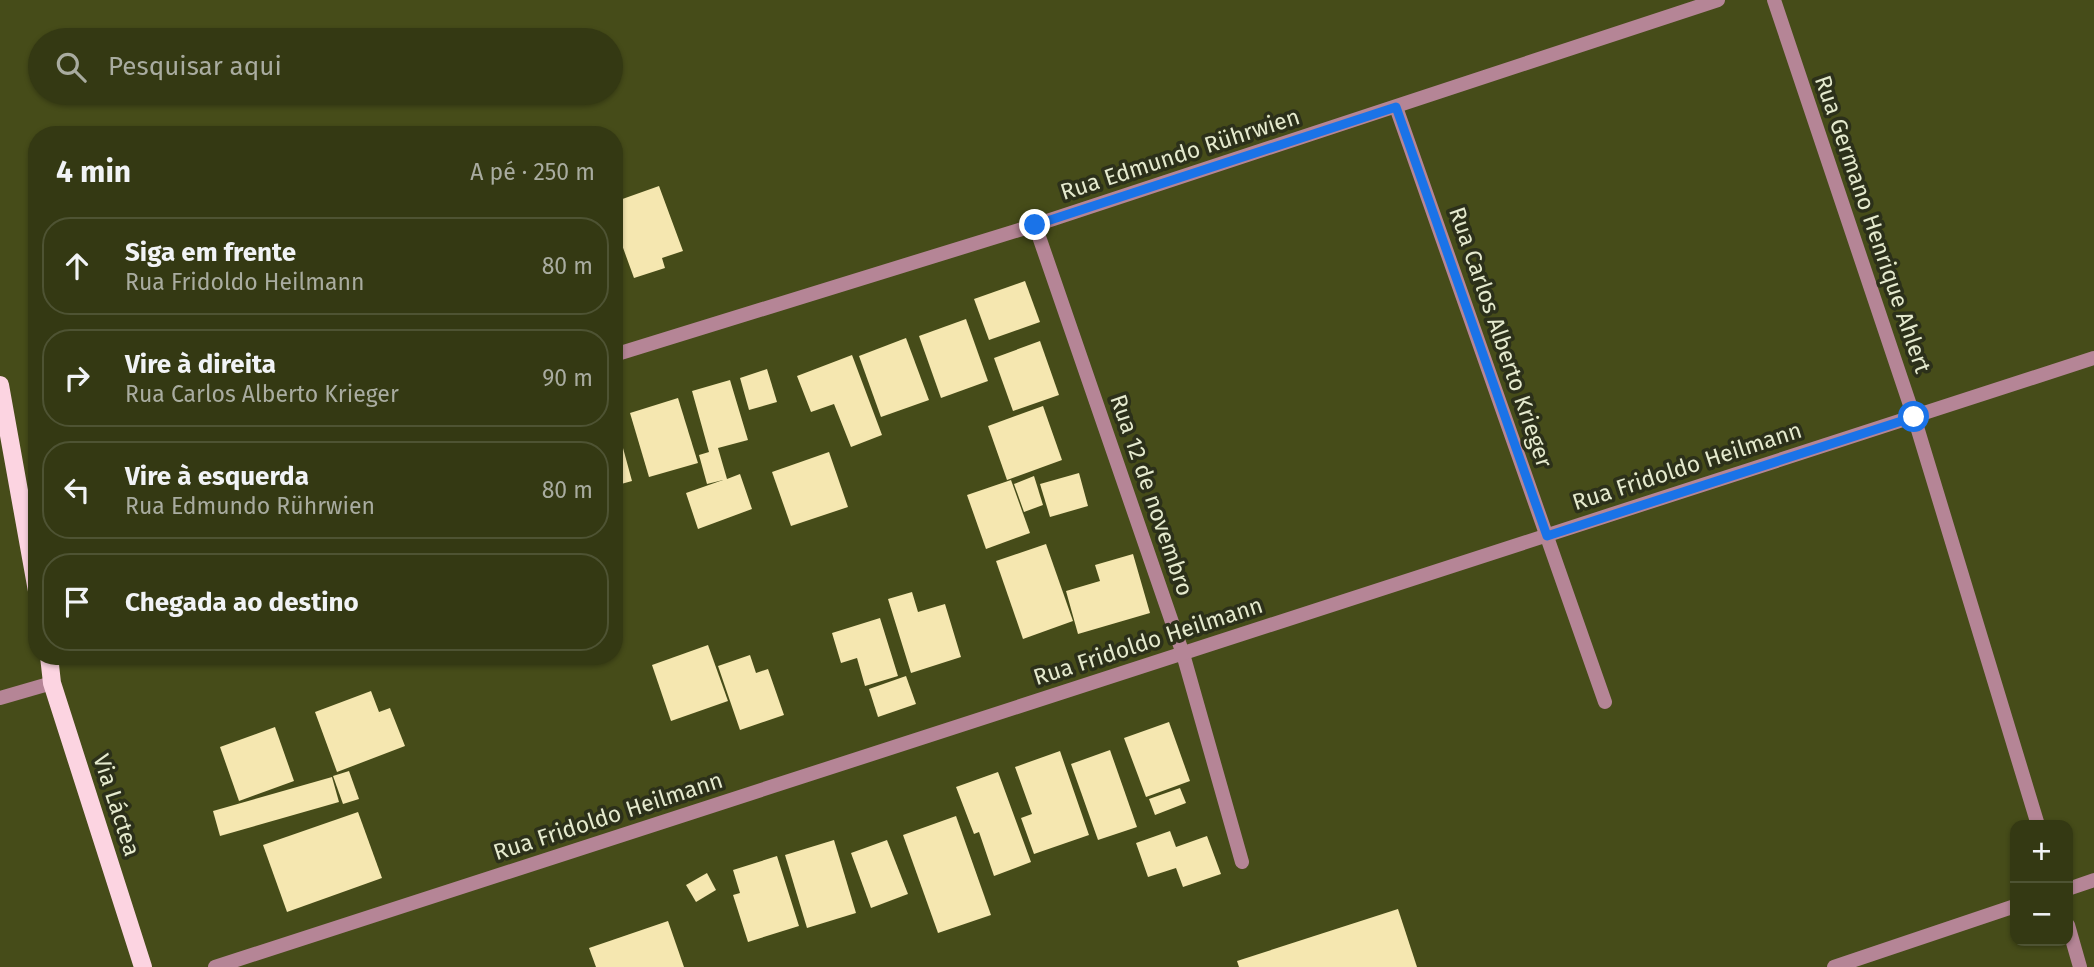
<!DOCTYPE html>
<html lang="pt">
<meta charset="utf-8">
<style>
body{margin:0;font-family:"Fira Sans",sans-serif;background:#3f4421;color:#f1f3f6}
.controls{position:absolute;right:21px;bottom:21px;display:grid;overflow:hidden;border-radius:14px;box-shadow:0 2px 5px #0004}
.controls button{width:63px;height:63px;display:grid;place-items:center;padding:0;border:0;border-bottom:2px solid #4e5333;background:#343913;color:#f1f3f6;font:35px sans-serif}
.stop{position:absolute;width:21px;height:21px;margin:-16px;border:5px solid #1a73e8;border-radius:50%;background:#fff}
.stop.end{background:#1a73e8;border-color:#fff;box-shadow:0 2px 7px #0008}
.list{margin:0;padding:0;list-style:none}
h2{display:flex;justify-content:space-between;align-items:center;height:91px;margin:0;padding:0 28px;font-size:30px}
h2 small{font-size:23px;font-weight:400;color:#a9aca0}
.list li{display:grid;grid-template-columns:46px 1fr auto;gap:21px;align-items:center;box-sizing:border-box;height:98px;margin:0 14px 14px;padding:0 14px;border:2px solid #4e5333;border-radius:28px}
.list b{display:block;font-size:26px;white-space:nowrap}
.list p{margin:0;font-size:23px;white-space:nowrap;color:#a9aca0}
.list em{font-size:23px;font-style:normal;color:#a9aca0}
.icon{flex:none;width:38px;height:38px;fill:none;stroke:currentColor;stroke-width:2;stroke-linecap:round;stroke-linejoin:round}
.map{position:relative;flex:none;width:2094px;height:967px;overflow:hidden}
.search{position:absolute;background:#343913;box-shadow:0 2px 5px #0004;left:28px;top:28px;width:595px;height:77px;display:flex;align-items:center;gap:18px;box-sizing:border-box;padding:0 24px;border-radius:38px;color:#a9aca0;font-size:26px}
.panel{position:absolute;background:#343913;box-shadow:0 2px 5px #0004;left:28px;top:126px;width:595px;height:539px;border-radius:28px}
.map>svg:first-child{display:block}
.building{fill:#f5e7b0}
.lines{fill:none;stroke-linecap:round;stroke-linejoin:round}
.street{stroke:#b58596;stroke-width:14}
.primary{stroke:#fcd4e1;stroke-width:18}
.route{stroke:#1a73e8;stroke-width:9}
.labels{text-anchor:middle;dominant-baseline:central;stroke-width:7;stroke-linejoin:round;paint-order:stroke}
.street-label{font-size:23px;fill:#e5eace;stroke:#2c301a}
</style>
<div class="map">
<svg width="2094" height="967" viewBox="0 0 2094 967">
<rect width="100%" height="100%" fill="#464c19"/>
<g class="building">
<polygon points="659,186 683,251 662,258 665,268 634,278 614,223 614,202"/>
<polygon points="1025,281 1040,322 989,340 974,299"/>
<polygon points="966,319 988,381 941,398 919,336"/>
<polygon points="906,338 929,400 881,417 859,356"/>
<polygon points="1040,341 1059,395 1013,411 994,358"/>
<polygon points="852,355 882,435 851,447 834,404 811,412 797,376"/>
<polygon points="767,369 777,402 749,410 740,378"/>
<polygon points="730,380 748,440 718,448 727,479 740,474 752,509 698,529 686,493 723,480 707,484 699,455 709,452 692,391"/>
<polygon points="678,398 698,463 649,477 630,413"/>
<polygon points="1043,406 1062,460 1007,480 988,426"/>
<polygon points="617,426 632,481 614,486 614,427"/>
<polygon points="829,452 848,507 791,526 772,472"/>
<polygon points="1079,473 1088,506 1050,517 1040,484"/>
<polygon points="1034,476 1043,505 1024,512 1014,484"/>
<polygon points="1011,480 1030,533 986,549 967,495"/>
<polygon points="1046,544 1073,621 1023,639 996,561"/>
<polygon points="1133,554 1150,613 1078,634 1066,591 1100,581 1095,565"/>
<polygon points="912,592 918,612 945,604 961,657 911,673 888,599"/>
<polygon points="880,618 898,676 865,686 857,658 841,663 832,633"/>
<polygon points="708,645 728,701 671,721 652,665"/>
<polygon points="750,655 756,673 768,669 784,715 740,730 718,666"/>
<polygon points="906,676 916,704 878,717 869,689"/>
<polygon points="371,691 379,712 390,708 405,746 337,772 315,712"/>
<polygon points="1169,722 1190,781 1146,797 1124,738"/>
<polygon points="275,727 294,781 239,801 220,747"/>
<polygon points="1110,750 1137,827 1098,840 1071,764"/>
<polygon points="1060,751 1089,835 1034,854 1021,818 1032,814 1015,767"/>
<polygon points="349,771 359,799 343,804 333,776"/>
<polygon points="998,772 1031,862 994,876 979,832 974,834 956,787"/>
<polygon points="332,777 339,802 220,836 213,811"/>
<polygon points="1180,788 1186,803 1155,815 1149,799"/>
<polygon points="358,812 382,878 287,912 263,845"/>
<polygon points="956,816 991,915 938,933 903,835"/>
<polygon points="1170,831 1176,847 1207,836 1221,874 1183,887 1176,868 1148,877 1136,843"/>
<polygon points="834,840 856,913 807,928 785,855"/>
<polygon points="887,840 908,894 871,908 851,853"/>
<polygon points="777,856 799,926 748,942 733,895 740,893 733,870"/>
<polygon points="707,873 716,890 696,902 686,885"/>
<polygon points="1398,909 1417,967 1239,967 1237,961"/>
<polygon points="668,921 684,967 596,967 589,948"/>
</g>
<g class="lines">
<g class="street">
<polyline points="1774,0 1914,417 2038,825"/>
<polyline points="1396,107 1605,702"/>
<polyline points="1035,225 1183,654 1242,862"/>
<polyline points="614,355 1035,225 1718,0"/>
<polyline points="0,698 52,683"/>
<polyline points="2068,889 2094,880"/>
<polyline points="2068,925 2080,967"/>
<polyline points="215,967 2094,358"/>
<polyline points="1834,967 2015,906"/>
</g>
<g class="primary">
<polyline points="0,385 37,591"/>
<polyline points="49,656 52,683 143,967"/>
</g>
</g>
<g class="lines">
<polyline class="route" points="1035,225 1396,107 1547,536 1914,417"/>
</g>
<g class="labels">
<g class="street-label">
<text transform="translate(1180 154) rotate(-18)">Rua Edmundo Rührwien</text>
<text transform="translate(1873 224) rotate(71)">Rua Germano Henrique Ahlert</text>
<text transform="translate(1501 337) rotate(71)">Rua Carlos Alberto Krieger</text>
<text transform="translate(1687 466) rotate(-18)">Rua Fridoldo Heilmann</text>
<text transform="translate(1152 495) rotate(71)">Rua 12 de novembro</text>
<text transform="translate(1148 641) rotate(-18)">Rua Fridoldo Heilmann</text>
<text transform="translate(117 805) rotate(72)">Via Láctea</text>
<text transform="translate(608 816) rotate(-18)">Rua Fridoldo Heilmann</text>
</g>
</g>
</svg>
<div class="controls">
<button>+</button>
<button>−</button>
</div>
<div class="stop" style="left:1914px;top:417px"></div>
<div class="stop end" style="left:1035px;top:225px"></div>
<div class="search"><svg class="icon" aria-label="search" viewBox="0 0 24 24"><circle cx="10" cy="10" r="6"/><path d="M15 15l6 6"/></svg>Pesquisar aqui</div>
<section class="panel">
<h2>4 min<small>A pé · 250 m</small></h2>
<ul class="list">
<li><svg class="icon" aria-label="ahead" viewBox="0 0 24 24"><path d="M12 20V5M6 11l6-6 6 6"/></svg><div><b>Siga em frente</b><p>Rua Fridoldo Heilmann</p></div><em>80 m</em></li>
<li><svg class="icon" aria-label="right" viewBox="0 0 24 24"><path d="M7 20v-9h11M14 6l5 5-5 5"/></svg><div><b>Vire à direita</b><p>Rua Carlos Alberto Krieger</p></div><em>90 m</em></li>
<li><svg class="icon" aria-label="left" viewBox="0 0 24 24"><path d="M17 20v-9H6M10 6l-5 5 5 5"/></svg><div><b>Vire à esquerda</b><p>Rua Edmundo Rührwien</p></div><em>80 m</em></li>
<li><svg class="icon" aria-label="arrive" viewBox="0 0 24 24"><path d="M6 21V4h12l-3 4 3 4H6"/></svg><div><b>Chegada ao destino</b></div></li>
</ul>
</section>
</div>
